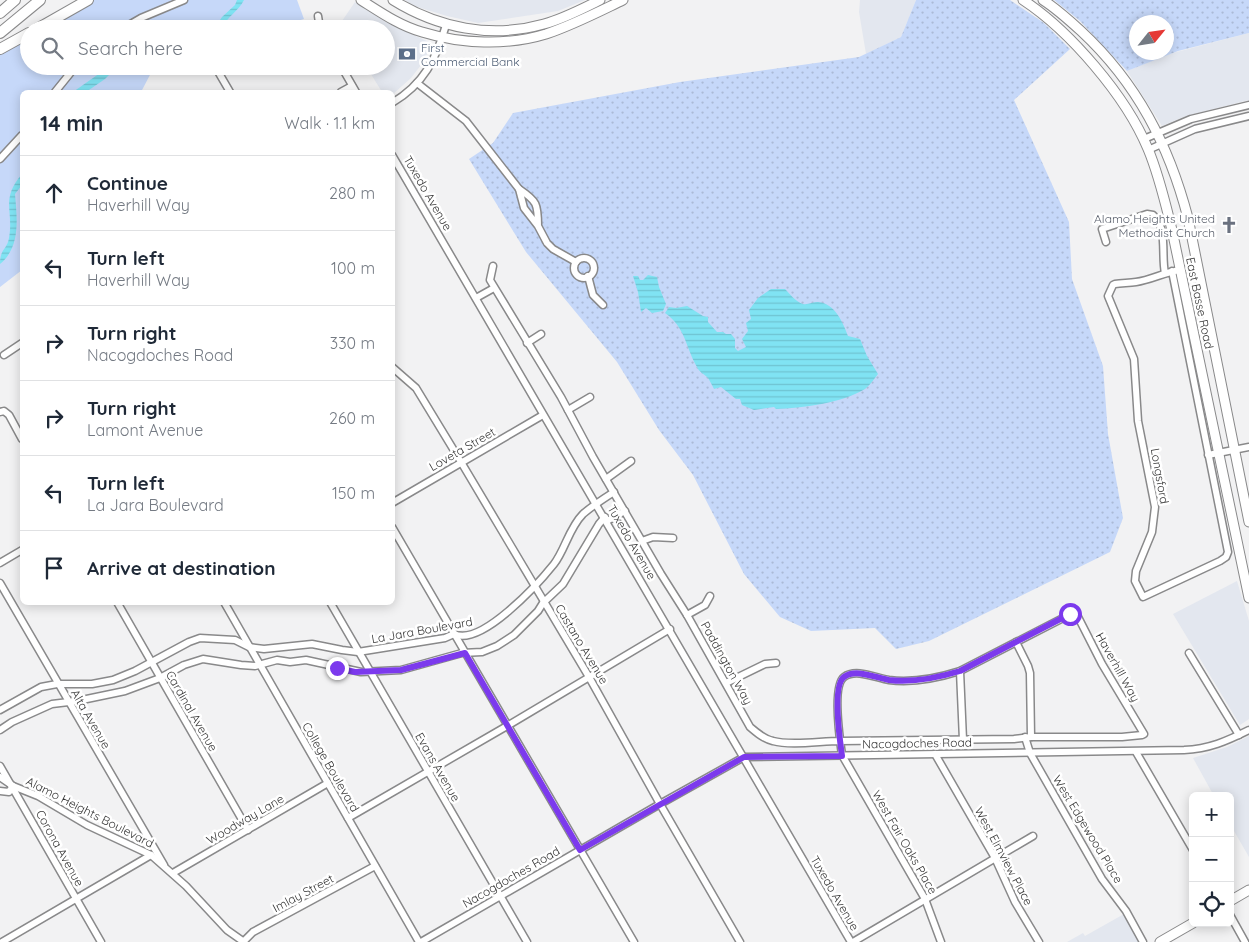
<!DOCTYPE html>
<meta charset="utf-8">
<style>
body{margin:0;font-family:Quicksand,sans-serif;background:#f6f6f7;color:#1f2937}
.controls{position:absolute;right:15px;bottom:15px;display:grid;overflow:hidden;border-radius:8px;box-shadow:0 2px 12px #0003}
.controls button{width:45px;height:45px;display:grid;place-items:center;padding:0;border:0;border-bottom:1px solid #e0e1e3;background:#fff;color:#1f2937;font:25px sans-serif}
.compass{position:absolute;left:1129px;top:15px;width:45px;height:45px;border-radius:50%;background:#fff;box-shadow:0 2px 12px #0003;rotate:60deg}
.stop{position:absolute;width:15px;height:15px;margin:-11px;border:4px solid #7c3aed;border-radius:50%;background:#fff}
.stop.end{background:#7c3aed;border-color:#fff;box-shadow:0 1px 5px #0008}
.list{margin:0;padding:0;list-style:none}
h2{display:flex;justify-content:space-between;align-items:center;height:65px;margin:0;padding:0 20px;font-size:21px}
h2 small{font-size:16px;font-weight:400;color:#747a83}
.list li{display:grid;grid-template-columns:32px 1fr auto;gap:15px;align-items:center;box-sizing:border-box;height:75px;padding:0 20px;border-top:1px solid #e0e1e3}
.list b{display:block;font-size:19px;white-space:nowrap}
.list p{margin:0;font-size:16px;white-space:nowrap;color:#747a83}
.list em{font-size:16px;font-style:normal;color:#747a83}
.icon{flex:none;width:28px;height:28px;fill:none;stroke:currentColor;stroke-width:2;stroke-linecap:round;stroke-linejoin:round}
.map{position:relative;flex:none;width:1249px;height:942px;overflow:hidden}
.search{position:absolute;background:#fff;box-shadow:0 2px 12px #0003;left:20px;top:20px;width:375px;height:55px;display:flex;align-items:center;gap:12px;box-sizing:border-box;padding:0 18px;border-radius:28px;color:#747a83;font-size:19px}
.panel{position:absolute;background:#fff;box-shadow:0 2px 12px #0003;left:20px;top:90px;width:375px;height:515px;border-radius:8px}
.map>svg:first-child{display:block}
.built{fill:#e3e7ef}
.grass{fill:url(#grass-dots);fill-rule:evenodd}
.park{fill:#c6d8f9}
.water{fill:url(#water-rules)}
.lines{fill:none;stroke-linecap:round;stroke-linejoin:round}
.minor-casing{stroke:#89898a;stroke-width:9}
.major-casing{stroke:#89898a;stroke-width:11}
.highway-casing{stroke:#89898a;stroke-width:12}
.minor{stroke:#fff;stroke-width:6}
.major{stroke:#fff;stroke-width:9}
.highway{stroke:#fff;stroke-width:10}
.route{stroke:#7c3aed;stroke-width:6}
.labels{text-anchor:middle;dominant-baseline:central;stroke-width:5;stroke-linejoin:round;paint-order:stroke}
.service-label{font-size:12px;fill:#4e5e75;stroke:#fff;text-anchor:start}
.street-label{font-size:12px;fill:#353535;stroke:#fff}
.worship-label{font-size:12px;fill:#5b616d;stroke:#fff;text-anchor:end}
</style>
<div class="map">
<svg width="1249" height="942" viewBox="0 0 1249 942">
<defs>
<pattern id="grass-dots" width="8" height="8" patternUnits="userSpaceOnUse" patternTransform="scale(1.25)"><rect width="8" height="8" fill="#c6d8f9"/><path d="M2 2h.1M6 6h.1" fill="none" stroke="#abbad6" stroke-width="1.8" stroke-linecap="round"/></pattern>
<pattern id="water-rules" width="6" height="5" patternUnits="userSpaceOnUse" patternTransform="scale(1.25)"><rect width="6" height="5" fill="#80e3f3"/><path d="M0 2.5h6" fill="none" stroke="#6fc3d1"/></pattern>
</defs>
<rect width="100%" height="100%" fill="#f2f2f3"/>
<g class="built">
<polygon points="405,0 585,0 558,11 478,23 447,16 414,6"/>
<polygon points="860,0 916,0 901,37 866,54 859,12"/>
<polygon points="355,2 386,22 429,42 430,49 421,65 411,78 393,94 382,92 366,66 386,66 386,29 343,29 340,24"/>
<polygon points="1249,33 1249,100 1186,116 1162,126 1127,71 1169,54"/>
<polygon points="1237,581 1249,621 1249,719 1240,725 1173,614"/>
<polygon points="1249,736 1249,857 1230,824 1230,796 1214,796 1193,758 1227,747"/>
<polygon points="1124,914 1140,942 1067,942 1083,933 1085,936"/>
</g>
<g class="grass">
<polygon points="916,0 1010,0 1044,23 1070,49 1014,100 1069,222 1072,279 1103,366 1108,434 1123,518 1110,552 929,641 896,649 875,628 811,631 780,617 744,574 693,475 659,430 617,362 526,252 469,159 493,143 513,113 680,82 859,57 901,37"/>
<path d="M1054,0H1249V33L1178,51L1127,71L1080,21ZM1136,22H1166V52H1136Z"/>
</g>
<g class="park">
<polygon points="93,0 297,0 304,19 271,29 41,29"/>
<polygon points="29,36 29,66 159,66 152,71 141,92 22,92 22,270 0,287 0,52"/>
</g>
<g class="water">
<path d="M237,0H244C238,12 227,16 222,29H214L222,17L235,5Z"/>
<polygon points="110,66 118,66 105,79 86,92 73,92"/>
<path d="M22,174V185L15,194C17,218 21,247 0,264C0,248 7,250 9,238C14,210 0,200 22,174Z"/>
<polygon points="648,275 657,277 659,287 666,304 663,311 652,313 646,308 641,312 638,292 633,276 638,276 640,280 643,280"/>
<path d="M771,289H785C790,294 796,302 803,304C808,305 813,302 818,302C835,303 843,323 848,336L860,339L867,356L878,374C874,379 870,385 865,389C842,403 802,408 776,409L774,407L754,410L742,405L740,399H736L721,387L714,389C712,385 710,381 708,378C704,374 699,372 697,367C685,346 686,328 665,313L669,307L676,308L687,306L703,316L708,317V322L717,332H723L726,334H731L735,339V348L738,351L746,347L742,339L748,331L746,323L751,319L749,310L758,298Z"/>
</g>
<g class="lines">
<g class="minor-casing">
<g id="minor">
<polyline points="318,16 320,29"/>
<polyline points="122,29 141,18 184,0"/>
<polyline points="341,66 356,92"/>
<polyline points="216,68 230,92"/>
<polyline points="417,83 466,121 519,189"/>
<polyline points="55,92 76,66"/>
<polyline points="341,92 352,86"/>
<path d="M392,103C424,84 436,59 446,25"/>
<polyline points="1144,139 1191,119 1249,105"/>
<polyline points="1148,150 1195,129 1249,116"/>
<polyline points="392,155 851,942"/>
<polyline points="0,159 22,135"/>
<path d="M538,226C538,204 537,201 519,189L524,208L538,226L547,243L553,249L576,262"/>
<path d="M1106,242L1102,229L1147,214L1153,215C1168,227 1161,256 1165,273"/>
<circle cx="584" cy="268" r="10"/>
<path d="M493,266L490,280L561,397L593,457L661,574L687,615L750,727C757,733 764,739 773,741C791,746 821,741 840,741L1014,739L1031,737H1122L1142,735L1144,734L1102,664L1074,609L1065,617L960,671C938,678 913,683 889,680C876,678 856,668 844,677C832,686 840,741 842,755L925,899L941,942"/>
<path d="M1172,271L1228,552L1226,557L1220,561L1143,597L1135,581L1136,571L1152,532L1155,507L1138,421L1134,359L1108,296L1113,285L1115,284C1122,283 1129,283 1136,282C1151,280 1165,272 1180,270"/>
<polyline points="588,276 593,295 603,305"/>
<polyline points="476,298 494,288"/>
<polyline points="527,343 541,334"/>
<polyline points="4,355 22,343"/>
<polyline points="392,367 416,388 461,462 589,677 660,804 740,942"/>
<polyline points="568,410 590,397"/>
<polyline points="0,412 4,411 9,415 22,439"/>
<polyline points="1208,455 1249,447"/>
<polyline points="606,479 631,461"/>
<polyline points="392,503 543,415"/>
<polyline points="607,521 625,511"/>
<polyline points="392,527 634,942"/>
<polyline points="642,541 653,537 673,538"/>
<polyline points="0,563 22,550"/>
<polyline points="0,583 164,865"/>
<polyline points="117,602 248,830"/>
<polyline points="224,602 419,942"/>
<polyline points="330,602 527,942"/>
<polyline points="687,615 705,605 710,596"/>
<polyline points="1016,642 1028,666 1030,673 1031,737"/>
<polyline points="1189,653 1239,735"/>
<polyline points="960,671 963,740"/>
<polyline points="726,683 765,664 776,663"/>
<path d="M0,710L41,687L57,684H92L113,680L135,671L189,642L200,638L235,640L249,647L264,649L312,644L342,650L358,652L445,638L454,634C481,647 538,584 554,564C565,550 569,528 583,514C592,506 603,499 614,492"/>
<polyline points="0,730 12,722 52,704 77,701 125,691 160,678 184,665 203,659 241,665 255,666 277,660 290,662 306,660 361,672 401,670 462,653 482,652 497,646 514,635 538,611 543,603 563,584 599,524 605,517"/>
<polyline points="1025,737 1030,753 1102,879 1126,911 1143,942"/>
<polyline points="1136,752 1193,850"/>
<polyline points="935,754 995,858 1015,902 1039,942"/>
<polyline points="0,766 101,942"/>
<polyline points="0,777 13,786 38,796 87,825 151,855 186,886 227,930 244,942"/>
<polyline points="0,791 9,792 13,786"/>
<polyline points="348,818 507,726 670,629"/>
<polyline points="173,873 328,783"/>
<polyline points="1230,915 1245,942"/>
<polyline points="2,942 151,855"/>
<polyline points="243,942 253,932 375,866"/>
<path d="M421,942L660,804L744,757L1184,750C1209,749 1227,741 1249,730"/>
<polyline points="853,942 1033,836"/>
</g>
</g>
<g class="major-casing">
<g id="major">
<path d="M361,0C380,12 400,26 422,32C461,44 507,46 546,34C573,25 598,12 623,0"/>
<path d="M393,0C438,28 491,39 544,24C563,19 582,9 600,0"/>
<path d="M1023,0C1070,31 1126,96 1148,149C1159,175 1165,202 1172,230L1249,598"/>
<path d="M1043,0C1057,9 1069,20 1081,31C1137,83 1169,145 1188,218L1249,522"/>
<polyline points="1230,901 1249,890"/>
<polyline points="1160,942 1193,923"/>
</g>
</g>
<g class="highway-casing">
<g id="highway">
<polyline points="0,13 15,0"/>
<polyline points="37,29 88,0"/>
<polyline points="0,33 40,0"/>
<polyline points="0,49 29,33"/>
</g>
</g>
<use href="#minor" class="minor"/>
<use href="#major" class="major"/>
<use href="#highway" class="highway"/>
</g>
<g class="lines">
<path class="route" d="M337,668L355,672L401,670L465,653L580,850L744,757L842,756C840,741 832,686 844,677C856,668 876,678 889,680C913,683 937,678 960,671L1070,614"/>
</g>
<defs>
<g id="bank-bare" transform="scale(1.35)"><path d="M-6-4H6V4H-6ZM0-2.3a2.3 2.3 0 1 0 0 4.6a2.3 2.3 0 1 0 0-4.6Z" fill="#5c6f8a" stroke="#fff" stroke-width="2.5" paint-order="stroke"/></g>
<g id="church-bare" transform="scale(1.35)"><path d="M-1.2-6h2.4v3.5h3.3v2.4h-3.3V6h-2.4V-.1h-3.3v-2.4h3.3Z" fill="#6b7280" stroke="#fff" stroke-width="2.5" paint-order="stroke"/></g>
</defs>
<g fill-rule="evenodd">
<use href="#bank-bare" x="407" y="54"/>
<use href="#church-bare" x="1229" y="225"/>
</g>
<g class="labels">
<g class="service-label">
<text x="421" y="47">First<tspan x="421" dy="14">Commercial Bank</tspan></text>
</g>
<g class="street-label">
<text transform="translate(428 193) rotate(60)">Tuxedo Avenue</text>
<text transform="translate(1200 303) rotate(78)">East Basse Road</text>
<text transform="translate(462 449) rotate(-30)">Loveta Street</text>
<text transform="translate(1160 476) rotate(80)">Longsford</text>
<text transform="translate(632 542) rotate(60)">Tuxedo Avenue</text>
<text transform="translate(422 630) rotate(-10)">La Jara Boulevard</text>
<text transform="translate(582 644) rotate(59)">Castano Avenue</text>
<text transform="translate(727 663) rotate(61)">Paddington Way</text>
<text transform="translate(1118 667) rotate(61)">Haverhill Way</text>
<text transform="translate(192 711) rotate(60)">Cardinal Avenue</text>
<text transform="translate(91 719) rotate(60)">Alta Avenue</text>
<text transform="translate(917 743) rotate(-1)">Nacogdoches Road</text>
<text transform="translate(331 767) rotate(60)">College Boulevard</text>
<text transform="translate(438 767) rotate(60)">Evans Avenue</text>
<text transform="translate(90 812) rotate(27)">Alamo Heights Boulevard</text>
<text transform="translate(245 819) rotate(-30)">Woodway Lane</text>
<text transform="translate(1088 829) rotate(59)">West Edgewood Place</text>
<text transform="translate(905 842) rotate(60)">West Fair Oaks Place</text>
<text transform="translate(60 848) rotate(61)">Corona Avenue</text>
<text transform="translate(1004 856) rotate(62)">West Elmview Place</text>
<text transform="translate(511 877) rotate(-30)">Nacogdoches Road</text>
<text transform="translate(303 893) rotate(-28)">Imlay Street</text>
<text transform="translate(835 893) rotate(60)">Tuxedo Avenue</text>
</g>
<g class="worship-label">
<text x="1215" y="218">Alamo Heights United<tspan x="1215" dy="14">Methodist Church</tspan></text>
</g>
</g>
</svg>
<div class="controls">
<button>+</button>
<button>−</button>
<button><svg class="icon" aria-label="locate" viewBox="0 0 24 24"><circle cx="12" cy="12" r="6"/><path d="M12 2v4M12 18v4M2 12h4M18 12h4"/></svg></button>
</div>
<svg class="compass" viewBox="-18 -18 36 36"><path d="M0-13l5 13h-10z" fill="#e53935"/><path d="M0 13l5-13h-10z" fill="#747a83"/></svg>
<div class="stop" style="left:1070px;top:614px"></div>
<div class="stop end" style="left:337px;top:668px"></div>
<div class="search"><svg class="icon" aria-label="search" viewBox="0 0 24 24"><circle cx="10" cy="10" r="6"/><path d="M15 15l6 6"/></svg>Search here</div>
<section class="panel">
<h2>14 min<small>Walk · 1.1 km</small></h2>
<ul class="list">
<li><svg class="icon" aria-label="ahead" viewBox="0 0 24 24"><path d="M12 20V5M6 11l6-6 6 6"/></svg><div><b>Continue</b><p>Haverhill Way</p></div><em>280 m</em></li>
<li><svg class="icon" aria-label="left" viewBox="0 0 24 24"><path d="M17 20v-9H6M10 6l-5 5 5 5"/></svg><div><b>Turn left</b><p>Haverhill Way</p></div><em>100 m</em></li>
<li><svg class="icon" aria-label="right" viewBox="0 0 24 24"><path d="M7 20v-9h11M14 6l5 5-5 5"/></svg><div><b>Turn right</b><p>Nacogdoches Road</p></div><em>330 m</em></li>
<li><svg class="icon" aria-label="right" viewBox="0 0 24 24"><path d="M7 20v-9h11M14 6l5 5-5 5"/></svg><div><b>Turn right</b><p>Lamont Avenue</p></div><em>260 m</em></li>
<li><svg class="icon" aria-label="left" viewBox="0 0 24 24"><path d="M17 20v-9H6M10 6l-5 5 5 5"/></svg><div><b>Turn left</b><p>La Jara Boulevard</p></div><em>150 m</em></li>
<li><svg class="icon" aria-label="arrive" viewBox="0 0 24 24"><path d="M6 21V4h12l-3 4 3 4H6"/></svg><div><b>Arrive at destination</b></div></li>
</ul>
</section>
</div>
